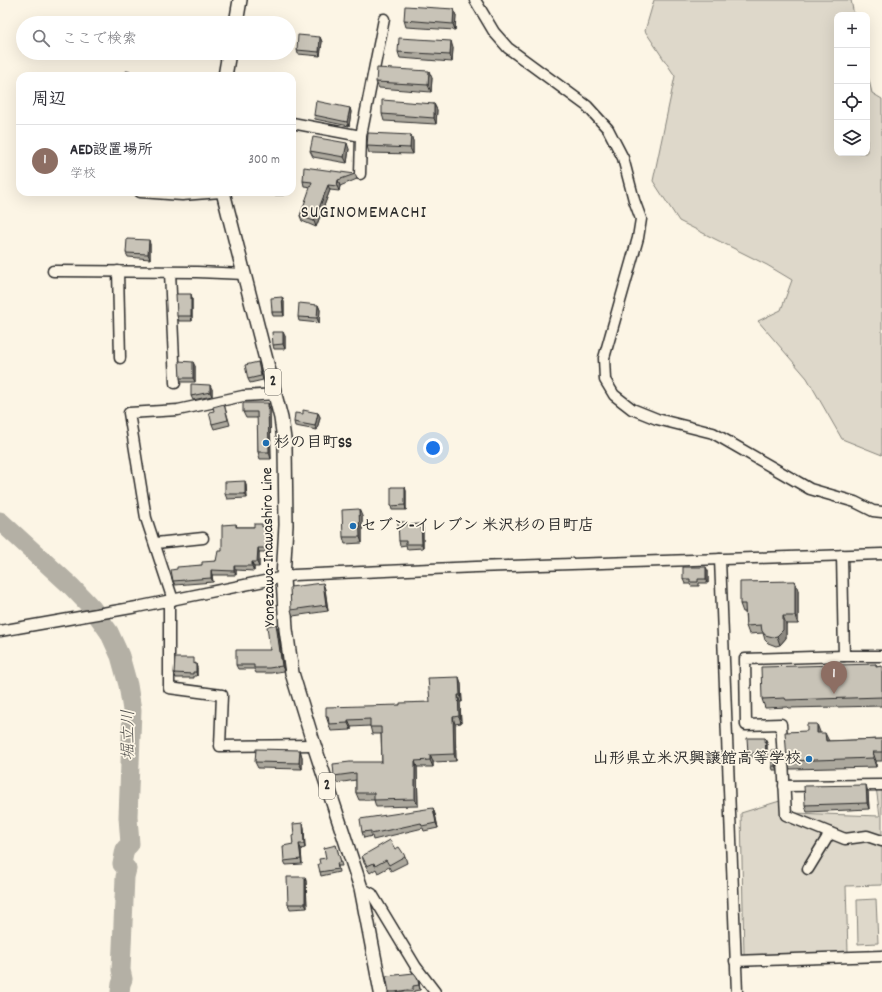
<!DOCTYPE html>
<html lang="ja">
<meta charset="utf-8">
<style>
body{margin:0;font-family:Dekko,"Klee One",sans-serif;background:#f2f2f3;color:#2b2b33}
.controls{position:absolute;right:12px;top:12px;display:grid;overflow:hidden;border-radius:8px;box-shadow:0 4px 16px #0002}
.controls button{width:36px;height:36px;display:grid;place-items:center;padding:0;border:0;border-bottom:1px solid #e1e1e2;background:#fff;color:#2b2b33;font:20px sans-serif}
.you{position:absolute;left:433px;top:448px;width:14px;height:14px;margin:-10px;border:3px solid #fff;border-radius:50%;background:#1a73e8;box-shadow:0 0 0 6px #1a73e833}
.badge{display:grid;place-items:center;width:26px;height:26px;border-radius:50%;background:#111827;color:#fff;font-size:13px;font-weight:700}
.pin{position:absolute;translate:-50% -33px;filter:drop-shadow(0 1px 2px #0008)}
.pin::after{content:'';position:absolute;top:21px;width:14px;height:12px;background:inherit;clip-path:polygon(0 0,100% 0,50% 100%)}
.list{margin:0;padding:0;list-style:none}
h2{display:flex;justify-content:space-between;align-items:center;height:52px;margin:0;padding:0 16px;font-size:17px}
h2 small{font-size:13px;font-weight:400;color:#7c7c81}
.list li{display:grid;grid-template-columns:26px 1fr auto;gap:12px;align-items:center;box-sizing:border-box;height:72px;padding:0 16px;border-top:1px solid #e1e1e2}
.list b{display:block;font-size:15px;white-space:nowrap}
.list p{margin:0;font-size:13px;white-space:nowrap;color:#7c7c81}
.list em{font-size:13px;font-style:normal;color:#7c7c81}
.icon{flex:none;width:22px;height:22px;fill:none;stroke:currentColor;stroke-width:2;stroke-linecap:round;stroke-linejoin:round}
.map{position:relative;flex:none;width:882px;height:992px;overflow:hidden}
.search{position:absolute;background:#fff;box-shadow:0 4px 16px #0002;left:16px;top:16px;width:280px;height:44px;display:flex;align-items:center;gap:10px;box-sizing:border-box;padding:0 14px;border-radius:22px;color:#7c7c81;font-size:15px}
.panel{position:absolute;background:#fff;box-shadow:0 4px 16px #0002;left:16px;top:72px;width:280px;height:124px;border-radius:12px}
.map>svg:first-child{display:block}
.green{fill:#ded8ca;stroke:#84827a}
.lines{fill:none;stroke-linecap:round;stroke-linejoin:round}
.river{stroke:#b4b0a5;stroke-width:19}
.minor-casing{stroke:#2b2b2b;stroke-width:13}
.major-casing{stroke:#2b2b2b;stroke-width:16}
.minor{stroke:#fcf5e5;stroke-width:10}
.major{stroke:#fcf5e5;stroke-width:13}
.wall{fill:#aca89d;stroke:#2b2b2b}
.shaded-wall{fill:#8c8880;stroke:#2b2b2b}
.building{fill:#c8c3b7;stroke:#2b2b2b}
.poi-dot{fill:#1f6fb2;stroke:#fcf5e5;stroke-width:1.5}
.labels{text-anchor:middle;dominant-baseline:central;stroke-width:3.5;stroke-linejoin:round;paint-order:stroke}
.shield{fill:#fcf5e5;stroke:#6a6863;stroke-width:1}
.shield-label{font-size:15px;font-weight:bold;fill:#2b2b2b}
.poi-label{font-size:16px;font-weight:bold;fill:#2b2b2b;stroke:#fcf5e5;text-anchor:start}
.street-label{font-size:16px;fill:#2b2b2b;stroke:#fcf5e5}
.water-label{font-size:17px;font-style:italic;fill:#545350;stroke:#fcf5e5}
.quarter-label{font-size:18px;letter-spacing:1px;fill:#2b2b2b;stroke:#fcf5e5}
</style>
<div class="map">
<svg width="882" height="992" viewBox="0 0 882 992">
<rect width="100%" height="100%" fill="#fcf5e5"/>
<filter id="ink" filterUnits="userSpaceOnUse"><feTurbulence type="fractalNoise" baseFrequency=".025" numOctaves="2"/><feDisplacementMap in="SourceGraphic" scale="8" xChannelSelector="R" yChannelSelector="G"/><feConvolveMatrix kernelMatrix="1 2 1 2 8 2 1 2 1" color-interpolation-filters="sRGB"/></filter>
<g filter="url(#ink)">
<g class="green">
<polygon points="654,0 851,0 854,15 837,15 837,153 867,153 867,72 872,93 882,99 882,455 842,439 807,378 758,321 781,310 792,280 767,265 679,221 653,181 675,76 645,31"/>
<polygon points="882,786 882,885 846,886 848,952 744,956 741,813 783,800 793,813 880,816 876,787"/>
<polygon points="876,899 878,943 858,944 857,900"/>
</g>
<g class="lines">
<polyline class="river" points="0,521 72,587 92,608 109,632 120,656 128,685 132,710 128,817 130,844 125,849 122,864 127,869 125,877 121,970 123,979 121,984 120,992"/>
<g class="minor-casing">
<g id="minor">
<polyline points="475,0 494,32 508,48 587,106 608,129 623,158 634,200 641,219 638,238 604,358 605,380 614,395 632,409 657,419 713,433 810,489 855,502 873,511 882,512"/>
<polyline points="292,123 361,136"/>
<polyline points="360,174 361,136 384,19"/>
<polyline points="140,192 182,195 221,192"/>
<polyline points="53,271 197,272 245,274"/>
<polyline points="118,271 120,358"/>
<polyline points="170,272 175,383"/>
<polyline points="156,543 203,538"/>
<polyline points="842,555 844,656 882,656"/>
<polyline points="720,559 737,992"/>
<polyline points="169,600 169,688 222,695 220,746 314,745"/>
<polyline points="173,600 146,518 129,413 178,410 243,396 276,394"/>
<polyline points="0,631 137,607 294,575 476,567 882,554"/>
<polyline points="844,656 745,659 746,725 781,724 786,815 845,839 867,836 882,841"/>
<polyline points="784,786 882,785"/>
<polyline points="808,869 830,833"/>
<polyline points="361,888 372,894 416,967 435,992"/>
<polyline points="735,961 882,956"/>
</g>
</g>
<g class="major-casing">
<g id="major">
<polyline points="236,23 240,0"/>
<polyline points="225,76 229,53"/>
<polyline points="223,192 281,418 285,446 286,525 283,578 286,629 292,673 314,745 361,888 381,992"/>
</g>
</g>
<use href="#minor" class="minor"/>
<use href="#major" class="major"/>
</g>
<g class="wall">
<polygon points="456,16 455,30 406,27 404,20"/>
<polygon points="320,37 322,42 320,56 298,54 297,50"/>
<polygon points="453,48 452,62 400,58 398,52"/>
<polygon points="432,78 431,92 379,88 376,82"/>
<polygon points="434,104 437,110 436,124 384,121 382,114"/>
<polygon points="350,108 351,112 349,126 315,119 314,115"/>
<polygon points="411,135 413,141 413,154 369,153 367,146"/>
<polygon points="349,149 347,163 313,157 310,151"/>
<polygon points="355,174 357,179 340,186 339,191 330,190 316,227 302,221 300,216 311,187 304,186 303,181"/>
<polygon points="266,192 284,192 284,195 267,195"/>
<polygon points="150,244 150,259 128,257 126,253"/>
<polygon points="282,297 284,302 284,316 273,316 272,312"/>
<polygon points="192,298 192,321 179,321 177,316"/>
<polygon points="318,305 320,310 319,323 299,321 298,317"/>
<polygon points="285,336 285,349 274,349 273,345"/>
<polygon points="258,362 263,380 250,383 248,379"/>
<polygon points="195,366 195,382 181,382 180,378"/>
<polygon points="212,389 212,396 193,400 191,396"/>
<polygon points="224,404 230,425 214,429 212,424 214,411"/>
<polygon points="270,409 271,459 260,459 258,452 258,418 246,418 243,412"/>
<polygon points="318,413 320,417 317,430 295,426 294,422 303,414"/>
<polygon points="246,485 247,498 227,499 225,494"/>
<polygon points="405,487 406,491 406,510 392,510 391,506"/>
<polygon points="362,516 362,543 345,544 343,537"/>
<polygon points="406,522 407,525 421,524 423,528 423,548 407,549 406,545 400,546 399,541"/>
<polygon points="236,524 237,527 264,527 272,532 272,552 259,552 259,567 254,567 254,571 236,570 236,575 212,575 213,582 175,585 173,581 177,569 202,565 216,561 222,551"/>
<polygon points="708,571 708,583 699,583 699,586 691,586 690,584 685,584 683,579"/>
<polygon points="325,589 328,611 293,616 291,610"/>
<polygon points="798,590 798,624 786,624 786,638 780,645 776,646 768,643 765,640 763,633 749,634 746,626 745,612 743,612 740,604"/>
<polygon points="278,629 284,671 271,673 256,673 254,669 238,669 236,665 270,650"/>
<polygon points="196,663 197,668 197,676 194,676 194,678 176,678 174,673"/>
<polygon points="876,664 877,667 882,666 882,706 789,708 788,707 765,708 762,699"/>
<polygon points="459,677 461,684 462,702 460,702 461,723 455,724 456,761 433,762 433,767 417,767 418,806 376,807 374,800 359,800 356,793 356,780 337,783 334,776 382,762 381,734 372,734 370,726 351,727 351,730 331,731 326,716 400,705 430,702"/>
<polygon points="820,733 829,741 882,739 882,761 876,761 876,767 790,769 787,761"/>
<polygon points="765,738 767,742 767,757 749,757 748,753"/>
<polygon points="300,750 302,757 302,769 258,768 255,762"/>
<polygon points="776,755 777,770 773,770 772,766"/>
<polygon points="868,792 869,809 807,812 805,805"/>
<polygon points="435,814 438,828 424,831 423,828 373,840 372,836 364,838 362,832"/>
<polygon points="303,823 304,828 305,848 301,849 302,864 286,865 284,861 293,844 294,835"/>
<polygon points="336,845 342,866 338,866 339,872 321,876 320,872 320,864 326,858"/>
<polygon points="395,849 405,856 407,863 391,871 389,867 378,873 376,869 370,873 364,863 362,856"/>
<polygon points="305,877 306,881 307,908 290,909 288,904"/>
<polygon points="417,977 419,982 420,990 414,991 414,992 389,992"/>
</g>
<g class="shaded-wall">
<polygon points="454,9 456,16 455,30 453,24"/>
<polygon points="320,37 322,42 320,56 319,52"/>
<polygon points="451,41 453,48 452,62 450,55"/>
<polygon points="429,71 432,78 431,92 428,85"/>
<polygon points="434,104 437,110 436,124 434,118"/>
<polygon points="350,108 351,112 349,126 347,122"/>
<polygon points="411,135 413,141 413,154 410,148"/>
<polygon points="347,143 349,149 347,163 344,157"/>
<polygon points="338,180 340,186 339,191 337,186"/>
<polygon points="328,185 330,190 316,227 314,221"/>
<polygon points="149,240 150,244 150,259 148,254"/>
<polygon points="191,294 192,298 192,321 191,316"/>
<polygon points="282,297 284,302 284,316 283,312"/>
<polygon points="318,305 320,310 319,323 317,318"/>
<polygon points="283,332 285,336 285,349 283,344"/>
<polygon points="193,362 195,366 195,382 193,378"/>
<polygon points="210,385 212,389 212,396 210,392"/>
<polygon points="268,403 270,409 271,459 269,452"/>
<polygon points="318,413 320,417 317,430 315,426"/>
<polygon points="245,481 246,485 247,498 245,494"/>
<polygon points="405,487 406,491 406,510 405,505"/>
<polygon points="359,509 362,516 362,543 360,537"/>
<polygon points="421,524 423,528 423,548 422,544"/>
<polygon points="270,527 272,532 272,552 270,548"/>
<polygon points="258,548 259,552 259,567 257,562"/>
<polygon points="252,562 254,567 254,571 252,566"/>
<polygon points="234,566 236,570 236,575 234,571"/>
<polygon points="706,567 708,571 708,583 706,579"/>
<polygon points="211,570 212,575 213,582 211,578"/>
<polygon points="795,581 798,590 798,624 795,616"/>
<polygon points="323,583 325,589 328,611 326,605"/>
<polygon points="783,616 786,624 786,638 780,645 777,636"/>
<polygon points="276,624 278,629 284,671 282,666"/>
<polygon points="196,664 197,668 197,676 196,672"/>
<polygon points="459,677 461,684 462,702 460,695"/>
<polygon points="458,695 460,702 461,723 459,716"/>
<polygon points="453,717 455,724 456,761 454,754"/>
<polygon points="348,720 351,727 351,730 348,723"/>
<polygon points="817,724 820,732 821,741 817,733"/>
<polygon points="825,733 829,741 826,741"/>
<polygon points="765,738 767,742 767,757 766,753"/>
<polygon points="300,750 302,757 302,769 299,763"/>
<polygon points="775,750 776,755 777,770 775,766"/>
<polygon points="873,752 876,761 876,767 873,758"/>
<polygon points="430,755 433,762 433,767 430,760"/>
<polygon points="415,761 417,767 418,806 415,799"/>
<polygon points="866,785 868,792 869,809 867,803"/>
<polygon points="433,808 435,814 438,828 436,823"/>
<polygon points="303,823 304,828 305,848 304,844"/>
<polygon points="299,844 301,849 302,864 301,859"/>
<polygon points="305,877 306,881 307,908 305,904"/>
<polygon points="417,977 419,982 420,990 419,985"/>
</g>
<g class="building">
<polygon points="405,6 454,9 453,24 404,20"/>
<polygon points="298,35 320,37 319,52 297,50"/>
<polygon points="399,38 451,41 450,55 398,52"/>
<polygon points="377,68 429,71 428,85 376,82"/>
<polygon points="126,71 146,74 146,76 126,76"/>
<polygon points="382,100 434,104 434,118 382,114"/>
<polygon points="316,101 350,108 347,122 314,115"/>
<polygon points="368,133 411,135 410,148 367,146"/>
<polygon points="313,137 347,143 344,157 310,151"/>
<polygon points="304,167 355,174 338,180 337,186 328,185 314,221 300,216 312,182 303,181"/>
<polygon points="127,239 149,240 148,254 126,253"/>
<polygon points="176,294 191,294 191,316 177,316"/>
<polygon points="282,297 283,312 272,312 271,298"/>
<polygon points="299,303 318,305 317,318 298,317"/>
<polygon points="272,332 283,332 283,344 273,345"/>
<polygon points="179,361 193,362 193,378 180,378"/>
<polygon points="258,362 261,376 248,379 245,365"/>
<polygon points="191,384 210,385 210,392 191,396"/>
<polygon points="243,403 268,403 269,452 258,452 257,412 243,412"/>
<polygon points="224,404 228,420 212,424 209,412 214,411 213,407"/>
<polygon points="303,410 318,413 315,426 294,422 295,413 303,414"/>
<polygon points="245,481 245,494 225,494 225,482"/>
<polygon points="391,487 405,487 405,505 391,506"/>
<polygon points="359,509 360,537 343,537 342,510"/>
<polygon points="398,522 406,522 406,525 421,524 422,544 406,544 406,541 399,541"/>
<polygon points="236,524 236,527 254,527 254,524 262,524 262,527 270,527 270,548 258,548 257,562 252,562 252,566 234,566 234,571 211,570 211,578 173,581 171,570 177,569 177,567 202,565 202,562 216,561 218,551 222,551 222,525"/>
<polygon points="683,567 706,567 706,579 698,579 698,582 690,582 690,579 683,579"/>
<polygon points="795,581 795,616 783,616 783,630 777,636 773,637 765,635 762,631 761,625 746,626 745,604 740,604 740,582"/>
<polygon points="323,583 326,605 291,610 290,587"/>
<polygon points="276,624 282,666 269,668 254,668 254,665 236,665 236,650 270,650 267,626"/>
<polygon points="175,658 194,658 194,664 196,664 196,672 193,672 193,674 174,673"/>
<polygon points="876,664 876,667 882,666 882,697 786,700 785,698 762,699 761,667"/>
<polygon points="459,677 460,695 458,695 459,716 453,717 454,754 430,755 430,760 415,761 415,799 374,800 374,793 356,793 356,773 334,776 333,764 350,762 382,762 381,727 370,727 370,719 348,720 348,723 329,724 328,716 326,716 326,707 400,705 400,703 430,702 428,678"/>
<polygon points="807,724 817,724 817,733 825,733 826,741 882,739 882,752 873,752 873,758 787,761 785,732 807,731"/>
<polygon points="747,738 765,738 766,753 748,753"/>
<polygon points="256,749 300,750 299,763 255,762"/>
<polygon points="771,750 775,750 775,766 772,766"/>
<polygon points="866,785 867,803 805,805 804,786"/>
<polygon points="433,808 436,823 422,826 421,823 371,834 371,831 362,832 360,819"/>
<polygon points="303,823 304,844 299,844 301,859 284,861 283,846 293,844 292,836 294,835 293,824"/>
<polygon points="390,840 395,849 399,847 405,856 389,865 386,860 375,866 374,863 367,866 362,856"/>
<polygon points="336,845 341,862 337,863 338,869 320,872 318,864 320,864 319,859 326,858 324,848"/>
<polygon points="287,877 305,877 305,904 288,904"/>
<polygon points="414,973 417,977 419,985 413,986 413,989 395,992 389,992 386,976"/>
</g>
</g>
<g class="poi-dot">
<circle cx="266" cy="443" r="4"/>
<circle cx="353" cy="526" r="4"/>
<circle cx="809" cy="759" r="4"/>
</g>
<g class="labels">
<g class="shield">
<rect x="265" y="369" width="16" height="26" rx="3"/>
<rect x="319" y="773" width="16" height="26" rx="3"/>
</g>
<g class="shield-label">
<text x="273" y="382">2</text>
<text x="327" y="786">2</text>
</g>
<g class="poi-label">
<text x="274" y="443">杉の目町SS</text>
<text x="361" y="526">セブン-イレブン 米沢杉の目町店</text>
<text x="801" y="759" text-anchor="end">山形県立米沢興譲館高等学校</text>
</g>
<g class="street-label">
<text transform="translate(269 547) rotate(-91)">Yonezawa-Inawashiro Line</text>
</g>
<g class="water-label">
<text transform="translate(130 735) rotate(-90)">堀立川</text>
</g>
<g class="quarter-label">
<text x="364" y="213">SUGINOMEMACHI</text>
</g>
</g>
</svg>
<div class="controls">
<button>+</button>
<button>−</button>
<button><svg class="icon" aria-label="locate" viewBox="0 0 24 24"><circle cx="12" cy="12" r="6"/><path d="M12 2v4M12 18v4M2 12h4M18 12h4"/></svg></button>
<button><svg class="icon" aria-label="layers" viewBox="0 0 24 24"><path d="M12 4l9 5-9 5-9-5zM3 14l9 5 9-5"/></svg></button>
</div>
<div class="you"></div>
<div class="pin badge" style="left:834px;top:694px;background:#8d6e63">1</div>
<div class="search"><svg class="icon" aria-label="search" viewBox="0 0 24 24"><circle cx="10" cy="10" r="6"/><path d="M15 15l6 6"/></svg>ここで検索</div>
<section class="panel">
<h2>周辺<small></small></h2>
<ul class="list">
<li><span class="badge" style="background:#8d6e63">1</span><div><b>AED設置場所</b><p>学校</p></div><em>300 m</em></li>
</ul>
</section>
</div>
